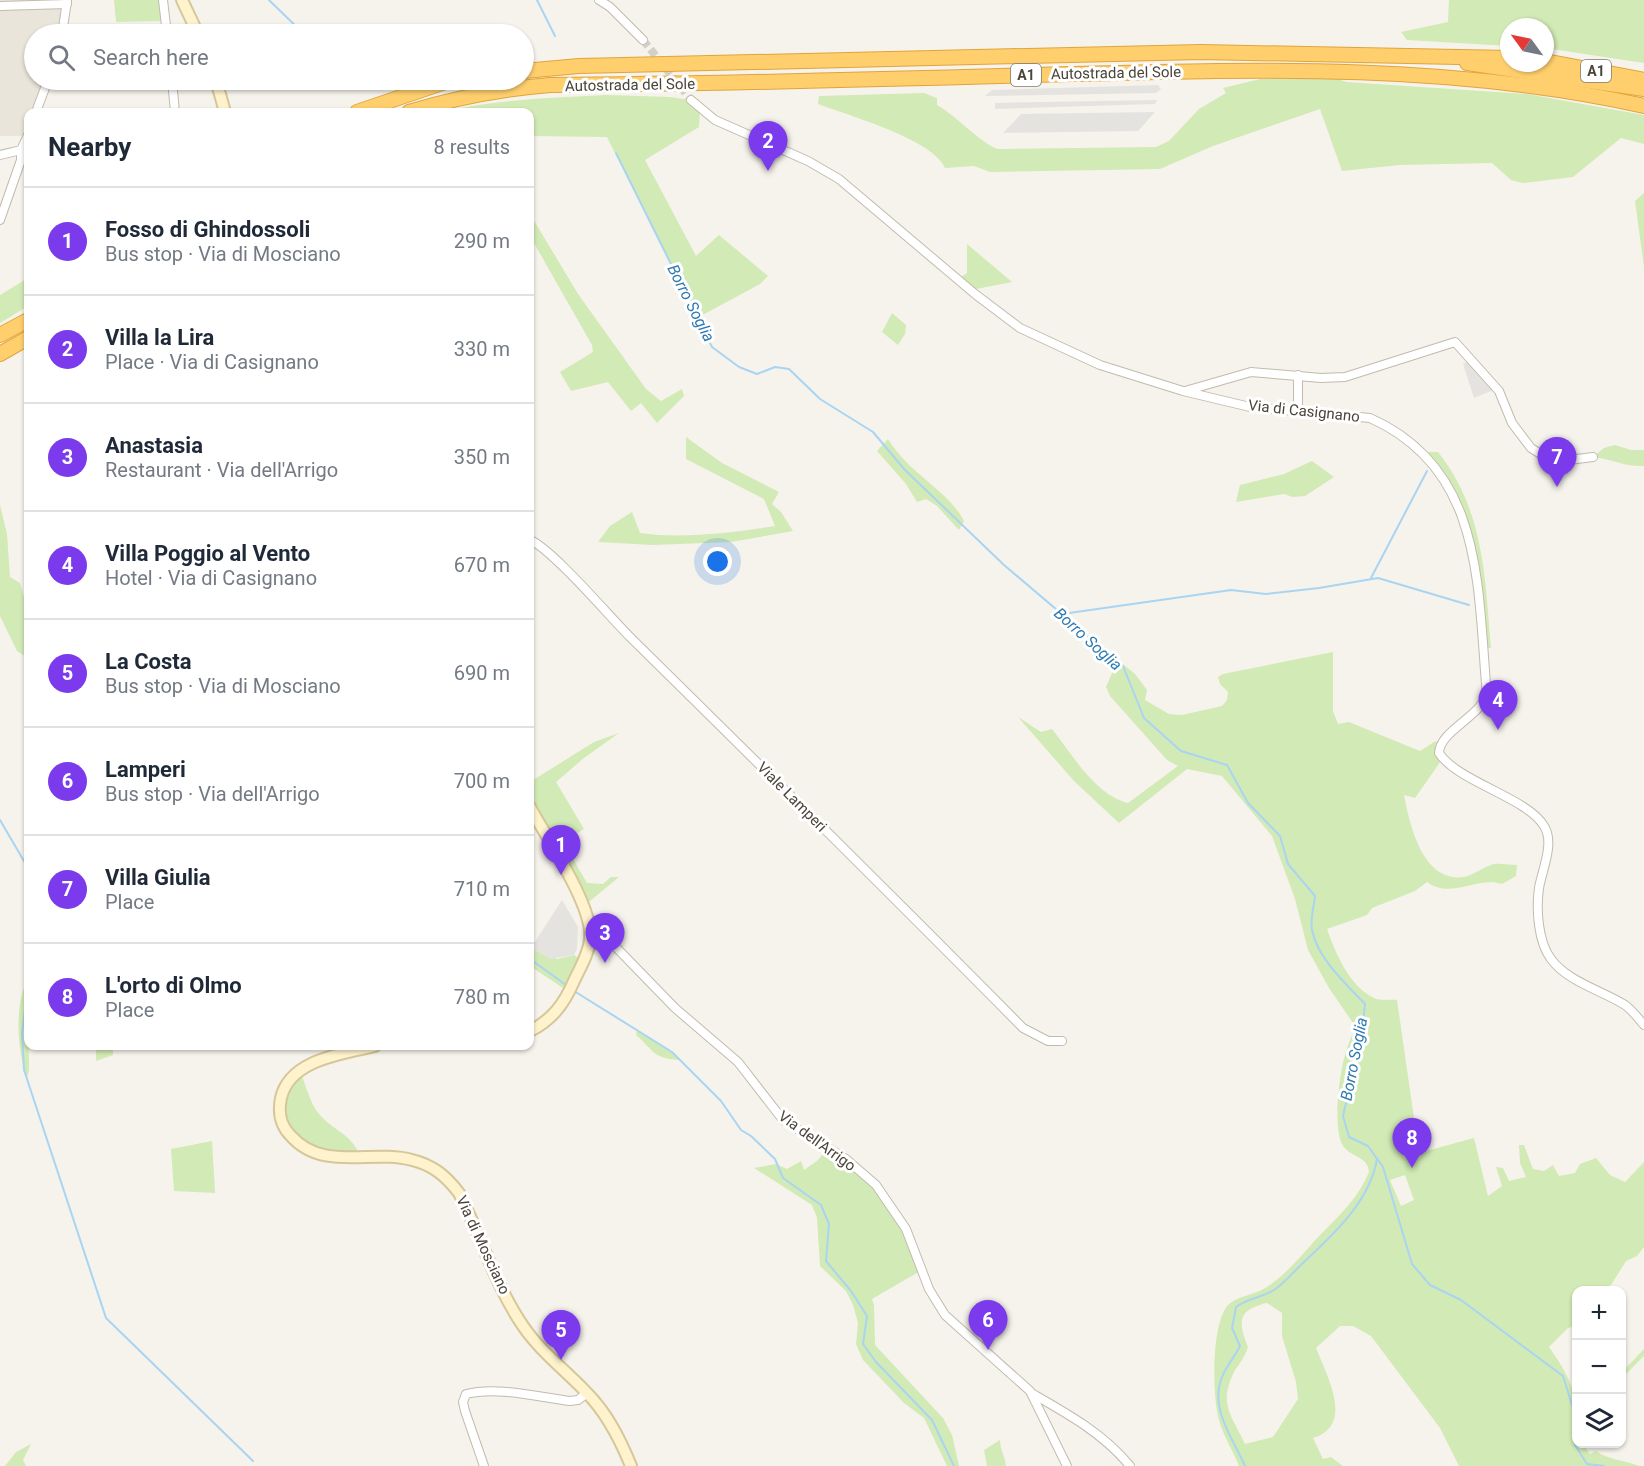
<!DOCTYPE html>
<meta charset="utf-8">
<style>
body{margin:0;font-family:Roboto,sans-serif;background:#f2f2f3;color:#1f2937}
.controls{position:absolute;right:18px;bottom:18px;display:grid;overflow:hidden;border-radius:12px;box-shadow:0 2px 4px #0004}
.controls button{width:54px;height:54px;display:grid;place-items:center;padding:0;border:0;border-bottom:2px solid #e0e1e3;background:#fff;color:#1f2937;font:30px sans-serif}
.compass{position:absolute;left:1500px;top:18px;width:54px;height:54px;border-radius:50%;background:#fff;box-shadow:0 2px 4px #0004;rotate:303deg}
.you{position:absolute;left:718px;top:562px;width:21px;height:21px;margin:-15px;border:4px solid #fff;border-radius:50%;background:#1a73e8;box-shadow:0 0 0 9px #1a73e833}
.badge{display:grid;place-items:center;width:39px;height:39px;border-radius:50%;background:#7c3aed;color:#fff;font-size:20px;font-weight:700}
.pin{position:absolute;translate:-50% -50px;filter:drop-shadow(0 2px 3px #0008)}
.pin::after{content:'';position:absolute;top:32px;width:21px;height:18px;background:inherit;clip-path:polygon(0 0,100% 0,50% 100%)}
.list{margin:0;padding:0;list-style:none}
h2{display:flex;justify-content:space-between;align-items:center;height:78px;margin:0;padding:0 24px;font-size:26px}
h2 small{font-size:20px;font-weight:400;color:#747a83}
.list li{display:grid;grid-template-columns:39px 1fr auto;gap:18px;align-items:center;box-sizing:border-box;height:108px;padding:0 24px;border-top:2px solid #e0e1e3}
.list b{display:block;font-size:22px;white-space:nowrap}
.list p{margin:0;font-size:20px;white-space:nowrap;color:#747a83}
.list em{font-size:20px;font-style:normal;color:#747a83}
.icon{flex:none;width:33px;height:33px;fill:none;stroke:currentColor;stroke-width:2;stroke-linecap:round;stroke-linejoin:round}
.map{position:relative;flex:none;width:1644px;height:1466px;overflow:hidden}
.search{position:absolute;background:#fff;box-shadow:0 2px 4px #0004;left:24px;top:24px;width:510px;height:66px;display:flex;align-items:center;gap:15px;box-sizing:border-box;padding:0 21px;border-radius:33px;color:#747a83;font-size:22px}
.panel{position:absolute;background:#fff;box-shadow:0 2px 4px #0004;left:24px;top:108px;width:510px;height:942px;border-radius:12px}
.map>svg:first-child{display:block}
.residential{fill:#eae5da}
.green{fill:#d2eab5;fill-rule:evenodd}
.parking{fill:#e5e3e0}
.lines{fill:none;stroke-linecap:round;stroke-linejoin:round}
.stream{stroke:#a9d4f2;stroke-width:2}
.minor-tunnel{stroke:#d4d0c8;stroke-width:8;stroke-dasharray:8 4;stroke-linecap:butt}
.minor-casing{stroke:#c2bbae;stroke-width:10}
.secondary-casing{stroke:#d6c79b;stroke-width:14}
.motorway-casing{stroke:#e0a43c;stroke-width:16}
.minor{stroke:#fff;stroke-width:8}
.secondary{stroke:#fff3cd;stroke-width:10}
.motorway{stroke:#ffcf6e;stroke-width:14}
.labels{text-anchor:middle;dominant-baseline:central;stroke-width:6;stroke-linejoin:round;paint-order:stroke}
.shield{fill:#fff;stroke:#817c74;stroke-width:1.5}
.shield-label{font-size:14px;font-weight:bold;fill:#4b4439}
.street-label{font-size:15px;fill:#4b4439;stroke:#fff}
.water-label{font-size:16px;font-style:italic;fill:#2e7ab2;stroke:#fff}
</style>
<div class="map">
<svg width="1644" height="1466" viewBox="0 0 1644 1466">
<rect width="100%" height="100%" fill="#f6f3ec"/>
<polygon class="residential" points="0,0 63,0 57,34 34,34 34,80 43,80 33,112 28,112 25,136 0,136"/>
<g class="green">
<polygon points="114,0 159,0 161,21 116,22"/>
<polygon points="1449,0 1644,0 1644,63 1545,48 1545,27 1509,27 1509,46 1407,40 1401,32 1448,22"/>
<path d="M1336,78L1346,82L1527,94L1644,115V144L1621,138L1573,177L1523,183L1511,180L1492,163L1400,165L1342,171L1320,109L1213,146L1160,169L990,172L974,166L945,168C933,139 847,115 818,104L819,96L924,93L937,98V105C958,117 980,143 998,149L1156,147L1169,141L1199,109L1226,93L1223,88L1260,79Z"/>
<path d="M607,95L670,97L691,100L700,110L699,127L645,160L696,256L719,235L768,276L760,284L697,318L607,137L530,136V112H443C497,99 552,98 607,95Z"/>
<polygon points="1644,193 1644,267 1635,201"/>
<polygon points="530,214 578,294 646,389 661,401 682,389 684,396 657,423 641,403 631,411 608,382 571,391 560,372 593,352 592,345 530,236"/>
<polygon points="967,244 1012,282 971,290 958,279 967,273"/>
<polygon points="28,278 28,306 0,323 0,295"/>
<polygon points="892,313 906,325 905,334 898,345 882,332"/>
<path d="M686,437L722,463L779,492L772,504L781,512L793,531L731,542L653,545L598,542L610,526L632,512L640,533C681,539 733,533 775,526L764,499L686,459Z"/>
<path d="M888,439C909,474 948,490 964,521L959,530L937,506L926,499L917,502L906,484L877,451Z"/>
<path d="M1615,445L1631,450H1644V466C1625,467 1612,459 1593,457L1604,448Z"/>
<path d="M1422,452H1438C1484,510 1485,577 1491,648H1482L1473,550L1458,504Z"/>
<polygon points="1312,461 1334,477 1305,496 1293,497 1284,494 1236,502 1240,485 1284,474"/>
<polygon points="0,505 7,534 10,577 20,583 28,612 28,658 17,651 0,616"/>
<path d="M1050,612L1062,614L1135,674L1147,690L1145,700L1169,714L1182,715L1222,706L1227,700L1228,692L1220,684L1218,677L1223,674L1333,652V711L1338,724L1349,722L1420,751L1434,742L1443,740V758L1415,798L1404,795C1410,826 1423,883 1464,877C1474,875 1483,867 1494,864C1501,863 1510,865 1517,865L1516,876L1502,884C1477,876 1451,900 1427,882L1415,891L1372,908L1367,915L1327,929C1335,952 1349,986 1374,998C1380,1001 1391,999 1397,1000L1419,1153L1474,1138L1488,1196L1502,1186L1496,1167L1503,1168L1509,1181L1526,1177L1520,1163L1519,1145H1524L1533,1169L1544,1171L1553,1165L1559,1176L1575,1173L1580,1164L1596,1158L1610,1175L1625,1182L1644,1162V1247L1637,1256L1626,1261L1611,1285L1601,1290H1576V1326L1568,1328L1549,1347C1577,1387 1576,1395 1576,1444H1583L1590,1454L1596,1451C1608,1460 1625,1460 1639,1466H1459L1440,1428L1371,1336L1353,1326H1340L1316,1348C1327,1376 1355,1425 1313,1438L1323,1459L1331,1457L1343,1466H1239C1233,1451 1223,1435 1219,1420C1212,1396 1211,1321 1229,1304C1240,1295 1255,1295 1267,1287C1293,1269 1304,1251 1325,1230C1343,1212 1359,1196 1369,1172C1368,1155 1349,1158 1342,1144C1333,1127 1339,1072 1346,1052C1348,1043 1353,1035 1355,1026L1329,988L1308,950L1295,899L1272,836L1222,776L1187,769L1119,823L1074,781L1018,717L1041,732L1052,729C1072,754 1095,795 1128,803L1178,766L1167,760L1110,696L1106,687L1112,673L1110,667ZM1405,1175L1414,1200L1401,1206L1390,1180ZM1267,1303L1282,1313V1336L1296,1382L1298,1399L1273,1437L1245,1444C1232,1415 1218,1405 1234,1372C1239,1364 1245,1357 1248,1347C1238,1322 1237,1310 1267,1303Z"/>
<polygon points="619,733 584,758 556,782 584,829 563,842 587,883 603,884 611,877 619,877 584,906 530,807 530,782 594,742"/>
<polygon points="530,948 557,959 574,955 583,961 569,992 530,966"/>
<path d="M28,977L29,1070L27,1079C17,1048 14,1007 28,977Z"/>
<path d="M637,1030L672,1052L679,1060C651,1058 654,1050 636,1035Z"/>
<polygon points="96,1046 113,1046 113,1055 96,1061"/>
<path d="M300,1071C305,1083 309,1099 316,1110C331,1131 350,1131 361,1157H332L292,1138L280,1107Z"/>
<polygon points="212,1141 215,1193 174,1191 171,1149"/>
<polygon points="828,1148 876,1185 906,1229 922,1270 872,1299 874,1305 875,1345 943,1418 952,1435 959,1466 947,1466 924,1418 904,1403 863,1360 856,1344 858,1323 853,1305 846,1291 820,1266 817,1218 812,1205 754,1168 776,1164 787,1169 801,1161 804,1170 817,1161"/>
<polygon points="1644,1349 1644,1356 1622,1378 1622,1372"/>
<path d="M1000,1440C1000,1450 1005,1456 1006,1466H987L984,1450Z"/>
<polygon points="31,1444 23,1460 26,1466 5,1466 16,1452"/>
</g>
<g class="parking">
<polygon points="1158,85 1161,89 1156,93 985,96 992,90"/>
<polygon points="1157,100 1155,104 995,109 995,103"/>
<polygon points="1155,112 1138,131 1003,133 1021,114"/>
<polygon points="1469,360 1496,389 1474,398 1463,364"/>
<polygon points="562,900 578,927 577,949 574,955 550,959 531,948"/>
</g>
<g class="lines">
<g class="stream">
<polyline points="269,0 304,34"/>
<polyline points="537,0 555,36"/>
<polyline points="329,84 329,80"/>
<path d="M616,153L712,347L739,367L757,374L775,367L789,369L820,399L873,432L905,470L1004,565L1123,666L1144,718L1181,751L1227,765L1248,803L1280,836L1288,864L1315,896C1314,906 1310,919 1312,930C1318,959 1345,983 1365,1004L1362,1034L1343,1116L1349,1137L1368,1146L1383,1167L1412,1264L1430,1285L1461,1300L1563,1376L1574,1411L1575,1445L1587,1464L1604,1466"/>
<polyline points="1371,578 1427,471"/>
<polyline points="1062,614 1231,590 1266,594 1319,588 1378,578 1469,605"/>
<polyline points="0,820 28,868"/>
<polyline points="530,959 566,985"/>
<polyline points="28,988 22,1033 24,1070 106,1318 253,1461"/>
<polyline points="574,991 672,1052 721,1101 741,1130 751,1136 775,1159 783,1178 821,1205 829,1224 826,1261 851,1291 867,1316 863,1344 876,1362 932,1420 954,1466"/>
<path d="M1245,1466C1235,1443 1214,1414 1219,1388C1221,1372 1233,1360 1240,1346L1232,1328L1236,1307C1247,1298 1262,1298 1274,1290C1286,1282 1293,1272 1304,1262C1334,1234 1370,1201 1377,1159"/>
</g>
<polyline class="minor-tunnel" points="643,40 691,100"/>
<g class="minor-casing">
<g id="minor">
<polyline points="163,0 167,34"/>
<polyline points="599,0 610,7 643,40"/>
<polyline points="0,6 67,4"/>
<polyline points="62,34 67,1"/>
<polyline points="172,80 175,112"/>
<path d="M691,100L715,120L808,161L839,179L975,294L1020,328L1100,365L1183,391L1250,407L1370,418C1485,469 1477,588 1487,695C1478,718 1440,731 1439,753C1458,782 1528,798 1544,826C1555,843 1542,870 1539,888C1536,909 1538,942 1551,959C1568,982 1601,990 1625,1005C1632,1010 1638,1018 1644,1025"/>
<polyline points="36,112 48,80"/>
<polyline points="0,155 21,150 28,135"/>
<polyline points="0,220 21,160 21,150"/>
<polyline points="1185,391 1251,372 1321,378 1345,377 1455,342 1499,391 1512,423 1531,448 1553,462 1593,457"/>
<polyline points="1298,410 1298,375"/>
<path d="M530,540C552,549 609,616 630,637C762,767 893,896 1023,1028L1048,1041H1062"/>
<polyline points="591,929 607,938 675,1008 738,1062 783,1120 846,1159 876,1185 906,1229 929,1289 945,1315 1030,1391 1067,1466"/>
<path d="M1033,1394C1068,1414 1104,1434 1130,1466"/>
<path d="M484,1466L465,1411L463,1402L466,1394C497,1386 538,1397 570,1401L578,1400L587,1393"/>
</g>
</g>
<g class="secondary-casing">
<g id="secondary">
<polyline points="182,0 198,34"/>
<polyline points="216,80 225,112"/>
<path d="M530,807C546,837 594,907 590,939C589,953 580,968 574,981C564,1004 552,1020 530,1031"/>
<path d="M375,1046C343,1054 290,1059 281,1098C278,1113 280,1125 291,1136C323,1172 371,1149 412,1160C433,1165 446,1176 459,1193C481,1236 495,1285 523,1326C540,1351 565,1370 586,1392C607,1413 620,1439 631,1466"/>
</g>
</g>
<g class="motorway-casing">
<g id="motorway">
<polyline points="1545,61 1644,80"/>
<polyline points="1467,63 1644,89"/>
<polyline points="524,71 579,66 1201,52 1509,58"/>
<polyline points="357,112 451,80"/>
<path d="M409,112C454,98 502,89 550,85C725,84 899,79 1074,74C1265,69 1456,64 1644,106"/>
<polyline points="0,335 28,320"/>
<polyline points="0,354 28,338"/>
</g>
</g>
<use href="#minor" class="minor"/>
<use href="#secondary" class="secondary"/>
<use href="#motorway" class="motorway"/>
</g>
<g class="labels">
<g class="shield">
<rect x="1581" y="60" width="30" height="22" rx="4.5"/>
<rect x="1011" y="64" width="30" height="22" rx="4.5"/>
</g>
<g class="shield-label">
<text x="1596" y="71">A1</text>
<text x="1026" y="75">A1</text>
</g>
<g class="street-label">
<text transform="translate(1116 73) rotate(-1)">Autostrada del Sole</text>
<text transform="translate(630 85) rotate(-1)">Autostrada del Sole</text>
<text transform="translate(1304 411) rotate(6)">Via di Casignano</text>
<text transform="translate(792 797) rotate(45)">Viale Lamperi</text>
<text transform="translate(817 1141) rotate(36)">Via dell'Arrigo</text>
<text transform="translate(483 1245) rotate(65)">Via di Mosciano</text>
</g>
<g class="water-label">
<text transform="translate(691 303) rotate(63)">Borro Soglia</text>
<text transform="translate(1088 639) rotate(42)">Borro Soglia</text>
<text transform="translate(1354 1059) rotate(-79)">Borro Soglia</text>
</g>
</g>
</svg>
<div class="controls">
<button>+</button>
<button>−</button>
<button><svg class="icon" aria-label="layers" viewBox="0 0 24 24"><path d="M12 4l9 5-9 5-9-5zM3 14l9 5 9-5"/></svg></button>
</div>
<svg class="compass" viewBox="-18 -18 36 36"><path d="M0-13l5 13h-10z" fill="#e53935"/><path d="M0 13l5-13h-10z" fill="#747a83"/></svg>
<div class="you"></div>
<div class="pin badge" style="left:561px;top:875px">1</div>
<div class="pin badge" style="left:768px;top:171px">2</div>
<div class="pin badge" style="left:605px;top:963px">3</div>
<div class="pin badge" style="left:1498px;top:730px">4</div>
<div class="pin badge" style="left:561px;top:1360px">5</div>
<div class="pin badge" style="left:988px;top:1350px">6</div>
<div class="pin badge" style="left:1557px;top:487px">7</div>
<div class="pin badge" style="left:1412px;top:1168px">8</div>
<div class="search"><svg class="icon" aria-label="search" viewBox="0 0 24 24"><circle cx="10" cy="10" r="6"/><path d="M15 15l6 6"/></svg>Search here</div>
<section class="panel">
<h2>Nearby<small>8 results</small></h2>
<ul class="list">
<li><span class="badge">1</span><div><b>Fosso di Ghindossoli</b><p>Bus stop · Via di Mosciano</p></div><em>290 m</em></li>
<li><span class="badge">2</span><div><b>Villa la Lira</b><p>Place · Via di Casignano</p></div><em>330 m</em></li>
<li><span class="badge">3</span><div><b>Anastasia</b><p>Restaurant · Via dell'Arrigo</p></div><em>350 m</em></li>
<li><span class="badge">4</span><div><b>Villa Poggio al Vento</b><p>Hotel · Via di Casignano</p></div><em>670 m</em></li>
<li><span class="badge">5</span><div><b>La Costa</b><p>Bus stop · Via di Mosciano</p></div><em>690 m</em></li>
<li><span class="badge">6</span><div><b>Lamperi</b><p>Bus stop · Via dell'Arrigo</p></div><em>700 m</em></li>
<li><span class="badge">7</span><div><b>Villa Giulia</b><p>Place</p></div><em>710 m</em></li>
<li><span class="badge">8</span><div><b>L'orto di Olmo</b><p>Place</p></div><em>780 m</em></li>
</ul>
</section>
</div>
